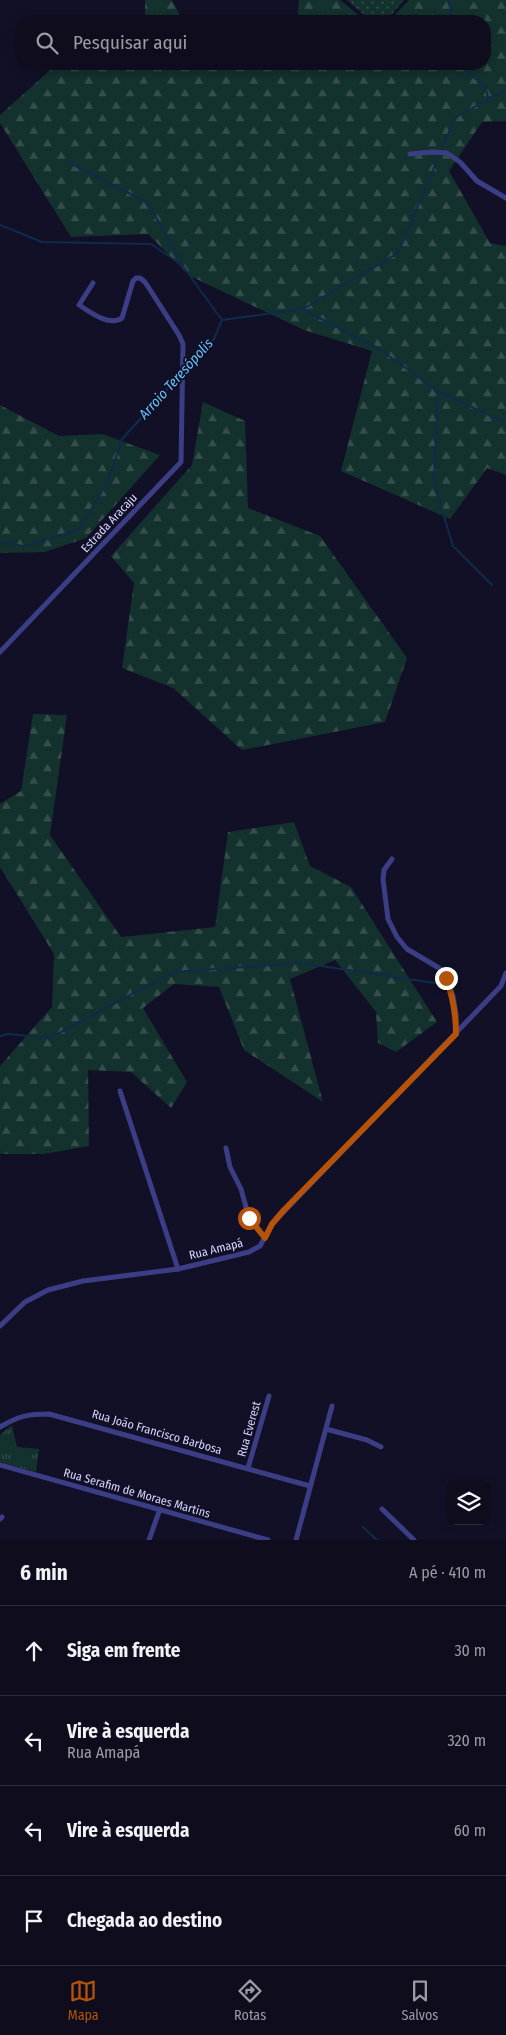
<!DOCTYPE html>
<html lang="pt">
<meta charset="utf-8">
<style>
body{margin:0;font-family:"Fira Sans Condensed",sans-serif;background:#1c1a2a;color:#f1f3f6}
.controls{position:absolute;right:15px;bottom:15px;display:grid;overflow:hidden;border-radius:10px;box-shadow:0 2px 8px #0003}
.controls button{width:45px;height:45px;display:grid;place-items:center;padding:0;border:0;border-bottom:1px solid #2e2c3b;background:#0e0c1d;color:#f1f3f6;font:25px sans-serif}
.stop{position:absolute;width:15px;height:15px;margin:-11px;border:4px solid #b45309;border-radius:50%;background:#fff}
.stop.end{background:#b45309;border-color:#fff;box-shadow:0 1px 5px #0008}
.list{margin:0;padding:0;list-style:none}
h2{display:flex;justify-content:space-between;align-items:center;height:65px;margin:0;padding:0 20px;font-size:21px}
h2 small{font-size:16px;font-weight:400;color:#9b9ba4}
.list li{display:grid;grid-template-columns:32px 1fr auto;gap:15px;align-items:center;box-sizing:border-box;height:90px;padding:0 20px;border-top:1px solid #2e2c3b}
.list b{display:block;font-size:19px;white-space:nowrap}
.list p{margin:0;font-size:16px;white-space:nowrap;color:#9b9ba4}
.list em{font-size:16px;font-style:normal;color:#9b9ba4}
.icon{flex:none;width:28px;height:28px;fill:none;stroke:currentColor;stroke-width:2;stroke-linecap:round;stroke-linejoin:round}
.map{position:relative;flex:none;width:506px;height:1540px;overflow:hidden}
.search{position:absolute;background:#0e0c1d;box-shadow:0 2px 8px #0003;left:15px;right:15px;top:15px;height:55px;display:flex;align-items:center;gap:12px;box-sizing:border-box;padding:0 18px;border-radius:20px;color:#9b9ba4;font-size:19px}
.sheet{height:425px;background:#0e0c1d}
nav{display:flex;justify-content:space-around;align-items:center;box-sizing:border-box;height:70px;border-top:1px solid #2e2c3b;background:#0e0c1d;font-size:14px;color:#9b9ba4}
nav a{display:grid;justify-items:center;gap:2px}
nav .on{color:#b45309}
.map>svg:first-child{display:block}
.grass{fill:url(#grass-tufts)}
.forest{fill:url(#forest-firs)}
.park{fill:url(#park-dots)}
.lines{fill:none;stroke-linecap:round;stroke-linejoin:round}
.stream{stroke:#0f2b4c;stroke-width:2}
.street{stroke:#3b3e85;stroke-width:5}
.route{stroke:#b45309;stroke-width:6}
.labels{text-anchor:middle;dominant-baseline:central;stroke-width:4;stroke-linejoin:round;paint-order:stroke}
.street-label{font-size:12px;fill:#d7d6ff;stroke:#121027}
.water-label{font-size:14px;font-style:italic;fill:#64c4fe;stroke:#121027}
</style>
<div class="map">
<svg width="506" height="1540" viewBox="0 0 506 1540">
<defs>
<pattern id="grass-tufts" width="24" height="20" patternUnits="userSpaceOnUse" patternTransform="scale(1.25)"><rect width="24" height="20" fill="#13312d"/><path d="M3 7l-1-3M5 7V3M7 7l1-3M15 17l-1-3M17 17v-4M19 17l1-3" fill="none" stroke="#354e4c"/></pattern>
<pattern id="forest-firs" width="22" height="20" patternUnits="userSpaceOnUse" patternTransform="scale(1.25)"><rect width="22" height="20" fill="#13312d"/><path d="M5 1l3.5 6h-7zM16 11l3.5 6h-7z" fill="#354e4c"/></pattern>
<pattern id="park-dots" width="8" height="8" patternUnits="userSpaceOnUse" patternTransform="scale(1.25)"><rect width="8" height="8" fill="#13312d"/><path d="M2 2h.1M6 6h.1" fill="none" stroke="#354e4c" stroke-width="1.8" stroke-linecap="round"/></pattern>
</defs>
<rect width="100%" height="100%" fill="#121027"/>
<polygon class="grass" points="12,1425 17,1447 39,1449 36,1472 0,1462 0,1435"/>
<g class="forest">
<polygon points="145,0 172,0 183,21 145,21"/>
<polygon points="299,0 340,0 366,21 297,21"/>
<polygon points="409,0 506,0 506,121 482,122 449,171 490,243 506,246 506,475 487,468 450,519 341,471 372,351 304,330 190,276 148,234 71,237 0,123 0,115 57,64 485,64 485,21 389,21"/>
<polygon points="203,402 245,421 248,508 320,536 407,658 385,722 242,750 173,688 122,668 134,583 111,556 192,465"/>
<polygon points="0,405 59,436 102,434 160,455 86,538 45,552 0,553"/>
<polygon points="33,714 67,715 50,835 121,937 215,927 228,832 294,822 310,866 351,887 437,1022 396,1052 378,1043 376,1012 335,960 290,979 323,1102 244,1050 219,987 174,984 143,1008 187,1082 171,1108 131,1072 88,1070 89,1146 44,1154 0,1154 0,1066 52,1007 54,954 0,867 0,804 21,791"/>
</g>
<polygon class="park" points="347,0 404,0 386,21 371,21"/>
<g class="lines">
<g class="stream">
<polyline points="448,0 454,21"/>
<polyline points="467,64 468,73 485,86 488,97"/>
<polyline points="68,162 148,203 182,264"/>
<polyline points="0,225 42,242 151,244 182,265 222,320"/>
<polyline points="304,310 376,347 438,391 506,423"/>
<polyline points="184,372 214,339 222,320 303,309 398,253 455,118 506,89"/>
<polyline points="438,391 434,484 453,546 492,585"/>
<polyline points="0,542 23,546 79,530 108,481 122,439 180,375"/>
<polyline points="0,1036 8,1034 50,1038 173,972 301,963 435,983"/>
<polyline points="363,1527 377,1540"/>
</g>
<g class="street">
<polyline points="410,154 433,152 447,153 460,162 477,181 506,198"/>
<path d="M0,652L181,462L183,344L179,335L145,282L140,278H136L133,281L122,318C109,327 90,312 79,305L93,283"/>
<polyline points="392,859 384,870 383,879 388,919 397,937 407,949 439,968 446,977 453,996 456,1015 456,1033"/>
<polyline points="120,1091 178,1269"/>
<polyline points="226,1148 230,1167 241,1189 249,1218 265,1238"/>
<polyline points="0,1326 25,1302 48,1290 83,1281 178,1269 249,1252 260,1246 272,1224 501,986 506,973"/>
<path d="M0,1427C19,1416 27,1414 49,1414L310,1486"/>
<polyline points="326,1429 367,1440 381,1447"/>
<polyline points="0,1465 268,1540"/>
<polyline points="248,1468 269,1396"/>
<polyline points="382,1509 414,1540"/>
<polyline points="0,1519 2,1517"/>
<polyline points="149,1540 160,1509"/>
<polyline points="296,1540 332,1406"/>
</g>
</g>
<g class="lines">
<path class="route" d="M249,1218L265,1238L272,1224L284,1210L456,1034C456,1013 453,997 446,978"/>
</g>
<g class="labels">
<g class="street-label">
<text transform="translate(109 523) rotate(-47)">Estrada Aracaju</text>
<text transform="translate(216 1249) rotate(-14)">Rua Amapá</text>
<text transform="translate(249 1429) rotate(-74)">Rua Everest</text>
<text transform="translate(157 1432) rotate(16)">Rua João Francisco Barbosa</text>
<text transform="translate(137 1493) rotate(16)">Rua Serafim de Moraes Martins</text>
</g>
<g class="water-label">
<text transform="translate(176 379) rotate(-48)">Arroio Teresópolis</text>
</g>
</g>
</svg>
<div class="controls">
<button><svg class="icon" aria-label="layers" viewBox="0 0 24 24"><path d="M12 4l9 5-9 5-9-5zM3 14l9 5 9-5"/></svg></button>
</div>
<div class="stop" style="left:249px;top:1218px"></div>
<div class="stop end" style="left:446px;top:978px"></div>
<div class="search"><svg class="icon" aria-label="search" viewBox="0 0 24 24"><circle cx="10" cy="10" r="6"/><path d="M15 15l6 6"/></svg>Pesquisar aqui</div>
</div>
<section class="sheet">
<h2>6 min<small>A pé · 410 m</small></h2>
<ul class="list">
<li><svg class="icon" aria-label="ahead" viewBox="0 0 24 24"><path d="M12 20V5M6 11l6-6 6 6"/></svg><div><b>Siga em frente</b></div><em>30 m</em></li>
<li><svg class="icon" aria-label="left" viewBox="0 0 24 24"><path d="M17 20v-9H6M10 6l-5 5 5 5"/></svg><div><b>Vire à esquerda</b><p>Rua Amapá</p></div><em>320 m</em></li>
<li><svg class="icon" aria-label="left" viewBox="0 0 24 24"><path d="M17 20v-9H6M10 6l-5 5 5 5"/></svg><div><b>Vire à esquerda</b></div><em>60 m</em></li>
<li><svg class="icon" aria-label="arrive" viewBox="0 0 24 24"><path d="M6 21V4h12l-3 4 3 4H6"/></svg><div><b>Chegada ao destino</b></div></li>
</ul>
</section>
<nav>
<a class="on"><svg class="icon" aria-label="map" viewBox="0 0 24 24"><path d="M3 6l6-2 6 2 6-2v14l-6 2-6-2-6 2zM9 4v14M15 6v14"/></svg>Mapa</a>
<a><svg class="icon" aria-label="directions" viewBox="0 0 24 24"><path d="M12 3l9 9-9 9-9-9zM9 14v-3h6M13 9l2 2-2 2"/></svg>Rotas</a>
<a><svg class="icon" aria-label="saved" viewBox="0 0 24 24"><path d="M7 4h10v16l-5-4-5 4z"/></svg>Salvos</a>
</nav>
